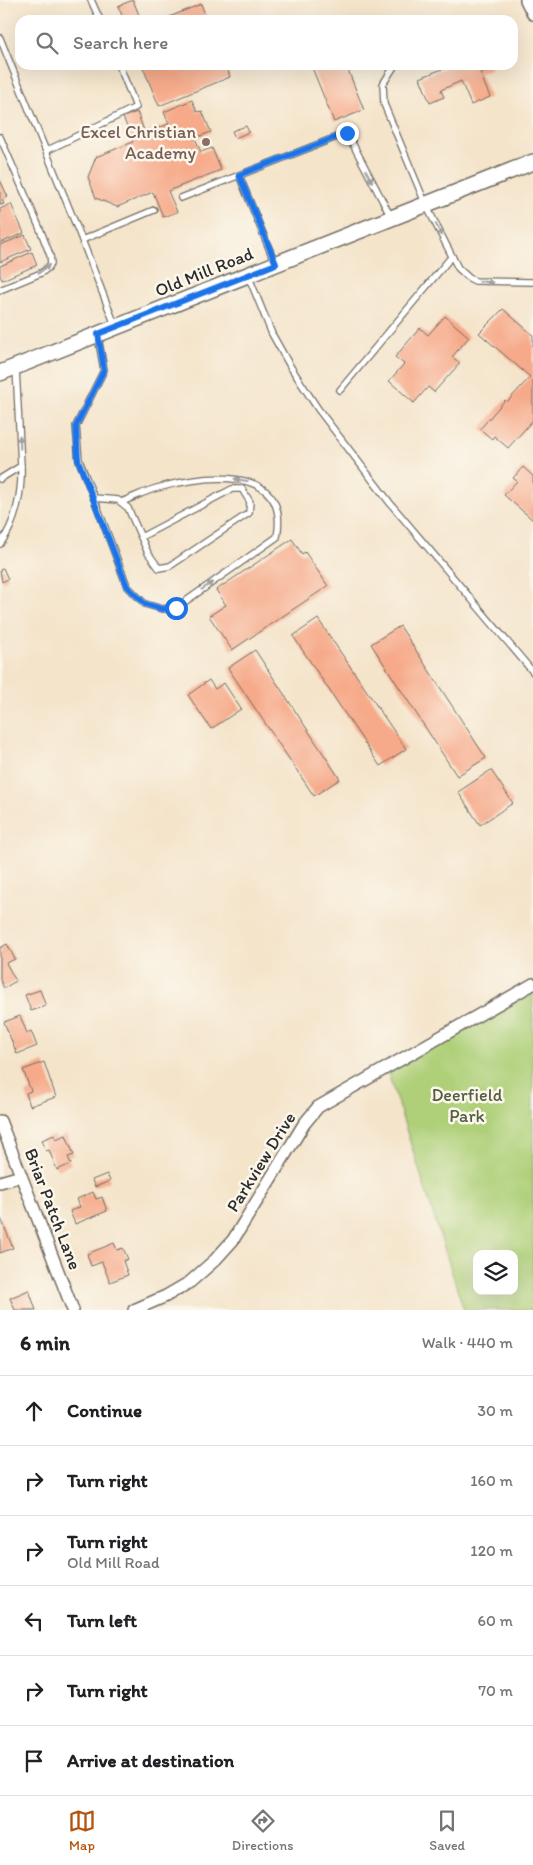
<!DOCTYPE html>
<meta charset="utf-8">
<style>
body{margin:0;font-family:Itim,sans-serif;background:#f6f6f6;color:#202124}
.controls{position:absolute;right:15px;bottom:15px;display:grid;overflow:hidden;border-radius:10px;box-shadow:0 5px 20px #0002}
.controls button{width:45px;height:45px;display:grid;place-items:center;padding:0;border:0;border-bottom:1px solid #e0e0e0;background:#fff;color:#202124;font:25px sans-serif}
.stop{position:absolute;width:15px;height:15px;margin:-11px;border:4px solid #1a73e8;border-radius:50%;background:#fff}
.stop.end{background:#1a73e8;border-color:#fff;box-shadow:0 1px 5px #0008}
.list{margin:0;padding:0;list-style:none}
h2{display:flex;justify-content:space-between;align-items:center;height:65px;margin:0;padding:0 20px;font-size:21px}
h2 small{font-size:16px;font-weight:400;color:#757577}
.list li{display:grid;grid-template-columns:32px 1fr auto;gap:15px;align-items:center;box-sizing:border-box;height:70px;padding:0 20px;border-top:1px solid #e0e0e0}
.list b{display:block;font-size:19px;white-space:nowrap}
.list p{margin:0;font-size:16px;white-space:nowrap;color:#757577}
.list em{font-size:16px;font-style:normal;color:#757577}
.icon{flex:none;width:28px;height:28px;fill:none;stroke:currentColor;stroke-width:2;stroke-linecap:round;stroke-linejoin:round}
.map{position:relative;flex:none;width:533px;height:1310px;overflow:hidden}
.search{position:absolute;background:#fff;box-shadow:0 5px 20px #0002;left:15px;right:15px;top:15px;height:55px;display:flex;align-items:center;gap:12px;box-sizing:border-box;padding:0 18px;border-radius:15px;color:#757577;font-size:19px}
.sheet{height:485px;background:#fff}
nav{display:flex;justify-content:space-around;align-items:center;box-sizing:border-box;height:70px;border-top:1px solid #e0e0e0;background:#fff;font-size:14px;color:#757577}
nav a{display:grid;justify-items:center;gap:2px}
nav .on{color:#b45309}
.map>svg:first-child{display:block}
.green{fill:#afd079;stroke:#6d7e52;fill-rule:evenodd}
.building{fill:#f6aa8a}
.lines{fill:none;stroke-linecap:round;stroke-linejoin:round}
.service-casing{stroke:#716c63;stroke-width:8}
.minor-casing{stroke:#716c63;stroke-width:14}
.tertiary-casing{stroke:#716c63;stroke-width:18}
.service{stroke:#fff;stroke-width:5.5}
.minor{stroke:#fff;stroke-width:11}
.tertiary{stroke:#fff;stroke-width:15}
.oneway{fill:#a0a0a0}
.route{stroke:#1a73e8;stroke-width:6}
.education-dot{fill:#8d6e63;stroke:#fbf7ec;stroke-width:2}
.labels{text-anchor:middle;dominant-baseline:central;stroke-width:5;stroke-linejoin:round;paint-order:stroke}
.education-label{font-size:18px;fill:#785e54;stroke:#fbf7ec;text-anchor:end}
.street-label{font-size:18px;fill:#2b2b2b;stroke:#fbf7ec}
.park-label{font-size:18px;fill:#535d42;stroke:#fbf7ec}
</style>
<div class="map">
<svg width="533" height="1310" viewBox="0 0 533 1310">
<rect width="100%" height="100%" fill="#fbf7ec"/>
<filter id="ink" filterUnits="userSpaceOnUse"><feTurbulence type="fractalNoise" baseFrequency=".02" numOctaves="2"/><feDisplacementMap in="SourceGraphic" scale="10" xChannelSelector="R" yChannelSelector="G"/><feConvolveMatrix kernelMatrix="1 2 1 2 8 2 1 2 1" color-interpolation-filters="sRGB"/></filter>
<filter id="wash" filterUnits="userSpaceOnUse"><feTurbulence type="fractalNoise" baseFrequency=".0096" numOctaves="4" result="noise"/><feDisplacementMap in="SourceGraphic" scale="20" xChannelSelector="R" yChannelSelector="G"/><feGaussianBlur stdDeviation="1.12" result="paint"/><feColorMatrix in="noise" values="0 0 0 0 0 0 0 0 0 0 0 0 0 0 0 0 0 1.4 0 .05"/><feComposite in="paint" operator="in"/></filter>
<g filter="url(#wash)">
<rect width="100%" height="100%" fill="#f4e4ca"/>
<path class="green" d="M533,992V1310H464L388,1073ZM477,1254H514V1291H477Z"/>
<g id="blocks">
<g class="building">
<polygon points="133,0 139,15 124,20 118,6"/>
<polygon points="201,4 207,20 162,20"/>
<polygon points="142,65 226,65 230,77 159,106"/>
<polygon points="311,65 346,65 364,110 334,122"/>
<polygon points="452,65 489,65 491,69 480,73 490,97 471,105 461,81 441,90 444,97 430,103 420,78"/>
<polygon points="192,100 197,112 202,111 211,132 195,138 201,152 212,148 221,170 168,191 177,212 163,217 153,192 117,207 96,198 88,177 96,157 133,142 123,117 137,112 145,133 169,124 164,112"/>
<polygon points="246,126 249,132 235,138 232,131"/>
<polygon points="0,180 8,197 2,200 4,204 0,205"/>
<polygon points="11,204 24,233 0,243 0,209"/>
<polygon points="25,235 31,249 0,262 0,245"/>
<polygon points="32,252 37,265 2,280 0,275 0,266"/>
<polygon points="503,309 533,335 533,420 508,448 494,436 492,439 480,429 505,400 507,402 530,377 479,333"/>
<polygon points="445,316 469,337 452,357 460,363 434,392 428,387 414,403 389,381 404,364 395,357 420,328 428,335"/>
<polygon points="523,467 533,476 533,520 504,495 517,481 513,478"/>
<polygon points="292,539 302,554 305,552 328,586 232,650 209,616 226,605 216,590"/>
<polygon points="3,568 8,579 2,582 0,570"/>
<polygon points="318,619 406,749 380,766 293,636"/>
<polygon points="400,626 486,758 457,776 371,644"/>
<polygon points="255,650 340,779 314,796 228,668"/>
<polygon points="209,680 215,689 224,683 241,709 211,729 188,695"/>
<polygon points="491,770 513,803 480,825 458,792"/>
<polygon points="7,944 15,959 6,963 16,981 4,988 0,980 0,948"/>
<polygon points="40,990 46,1006 31,1011 25,995"/>
<polygon points="20,1016 27,1033 31,1031 37,1046 17,1054 4,1022"/>
<polygon points="44,1062 56,1097 30,1106 26,1093 31,1091 23,1070"/>
<polygon points="54,1135 56,1139 66,1135 74,1155 68,1157 71,1164 57,1170 49,1150 46,1151 42,1140"/>
<polygon points="107,1174 110,1181 95,1187 92,1180"/>
<polygon points="93,1192 96,1199 102,1197 107,1211 75,1224 70,1211 80,1207 77,1199"/>
<polygon points="0,1216 13,1248 0,1253"/>
<polygon points="114,1243 117,1250 123,1248 128,1259 123,1261 128,1275 110,1282 102,1262 91,1266 87,1254"/>
<polygon points="29,1290 36,1310 15,1310 10,1298"/>
</g>
</g>
</g>
<g filter="url(#ink)">
<use href="#blocks" fill-opacity="0" stroke="#716c63" stroke-width="1"/>
<g class="lines">
<g class="service-casing">
<g id="service">
<polyline points="91,0 100,20"/>
<polyline points="0,38 82,240"/>
<polyline points="395,65 383,84 384,104 426,205 458,268 469,278 475,281 533,282"/>
<polyline points="0,137 40,229 50,255 51,263 48,268 41,273 0,290"/>
<polyline points="46,151 136,107 119,65"/>
<polyline points="239,175 275,263"/>
<polyline points="181,198 347,133 391,217"/>
<polyline points="248,275 272,334 290,366 318,409 390,503 533,672"/>
<polyline points="115,325 82,240 154,210"/>
<polyline points="98,337 104,370 76,426 79,460 94,498 118,500 128,508 148,553 159,568 170,566 249,513 250,502 242,489 232,489 141,537"/>
<polyline points="340,390 452,256"/>
<polyline points="0,479 21,466 16,368"/>
<path d="M94,498L127,586L145,604L162,609L176,608L277,537C291,462 202,476 157,488C145,491 133,498 121,502"/>
<path d="M0,544C16,524 22,492 21,466"/>
</g>
</g>
<g class="minor-casing">
<g id="minor">
<polyline points="526,0 533,14"/>
<polyline points="0,1121 73,1310"/>
<polyline points="0,1182 21,1176"/>
<polyline points="134,1310 166,1296 190,1282 215,1260 233,1240 304,1124 318,1107 533,984"/>
</g>
</g>
<g class="tertiary-casing">
<polyline id="tertiary" points="0,373 533,162"/>
</g>
<use href="#service" class="service"/>
<use href="#minor" class="minor"/>
<use href="#tertiary" class="tertiary"/>
</g>
<defs><path id="oneway-solid" d="M-6-.8H1V-3.2L6.5 0L1 3.2V.8H-6Z" transform="scale(1.25)"/></defs>
<g class="oneway">
<use href="#oneway-solid" transform="translate(369 176) rotate(62)"/>
<use href="#oneway-solid" transform="translate(439 230) rotate(62)"/>
<use href="#oneway-solid" transform="translate(44 269) rotate(-38)"/>
<use href="#oneway-solid" transform="translate(486 282) rotate(3)"/>
<use href="#oneway-solid" transform="translate(20 442) rotate(-93)"/>
<use href="#oneway-solid" transform="translate(241 480) rotate(-170)"/>
<use href="#oneway-solid" transform="translate(207 586) rotate(-35)"/>
</g>
</g>
<g class="lines" filter="url(#ink)">
<polyline class="route" points="176,608 162,609 145,604 127,586 78,460 76,426 104,370 98,334 276,264 239,175 347,133"/>
</g>
<circle class="education-dot" cx="206" cy="142" r="5"/>
<g class="labels">
<g class="education-label">
<text x="196" y="132">Excel Christian<tspan x="196" dy="21">Academy</tspan></text>
</g>
<g class="street-label">
<text transform="translate(204 272) rotate(-22)">Old Mill Road</text>
<text transform="translate(261 1162) rotate(-58)">Parkview Drive</text>
<text transform="translate(53 1209) rotate(69)">Briar Patch Lane</text>
</g>
<g class="park-label">
<text x="467" y="1095">Deerfield<tspan x="467" dy="21">Park</tspan></text>
</g>
</g>
</svg>
<div class="controls">
<button><svg class="icon" aria-label="layers" viewBox="0 0 24 24"><path d="M12 4l9 5-9 5-9-5zM3 14l9 5 9-5"/></svg></button>
</div>
<div class="stop" style="left:176px;top:608px"></div>
<div class="stop end" style="left:347px;top:133px"></div>
<div class="search"><svg class="icon" aria-label="search" viewBox="0 0 24 24"><circle cx="10" cy="10" r="6"/><path d="M15 15l6 6"/></svg>Search here</div>
</div>
<section class="sheet">
<h2>6 min<small>Walk · 440 m</small></h2>
<ul class="list">
<li><svg class="icon" aria-label="ahead" viewBox="0 0 24 24"><path d="M12 20V5M6 11l6-6 6 6"/></svg><div><b>Continue</b></div><em>30 m</em></li>
<li><svg class="icon" aria-label="right" viewBox="0 0 24 24"><path d="M7 20v-9h11M14 6l5 5-5 5"/></svg><div><b>Turn right</b></div><em>160 m</em></li>
<li><svg class="icon" aria-label="right" viewBox="0 0 24 24"><path d="M7 20v-9h11M14 6l5 5-5 5"/></svg><div><b>Turn right</b><p>Old Mill Road</p></div><em>120 m</em></li>
<li><svg class="icon" aria-label="left" viewBox="0 0 24 24"><path d="M17 20v-9H6M10 6l-5 5 5 5"/></svg><div><b>Turn left</b></div><em>60 m</em></li>
<li><svg class="icon" aria-label="right" viewBox="0 0 24 24"><path d="M7 20v-9h11M14 6l5 5-5 5"/></svg><div><b>Turn right</b></div><em>70 m</em></li>
<li><svg class="icon" aria-label="arrive" viewBox="0 0 24 24"><path d="M6 21V4h12l-3 4 3 4H6"/></svg><div><b>Arrive at destination</b></div></li>
</ul>
</section>
<nav>
<a class="on"><svg class="icon" aria-label="map" viewBox="0 0 24 24"><path d="M3 6l6-2 6 2 6-2v14l-6 2-6-2-6 2zM9 4v14M15 6v14"/></svg>Map</a>
<a><svg class="icon" aria-label="directions" viewBox="0 0 24 24"><path d="M12 3l9 9-9 9-9-9zM9 14v-3h6M13 9l2 2-2 2"/></svg>Directions</a>
<a><svg class="icon" aria-label="saved" viewBox="0 0 24 24"><path d="M7 4h10v16l-5-4-5 4z"/></svg>Saved</a>
</nav>
